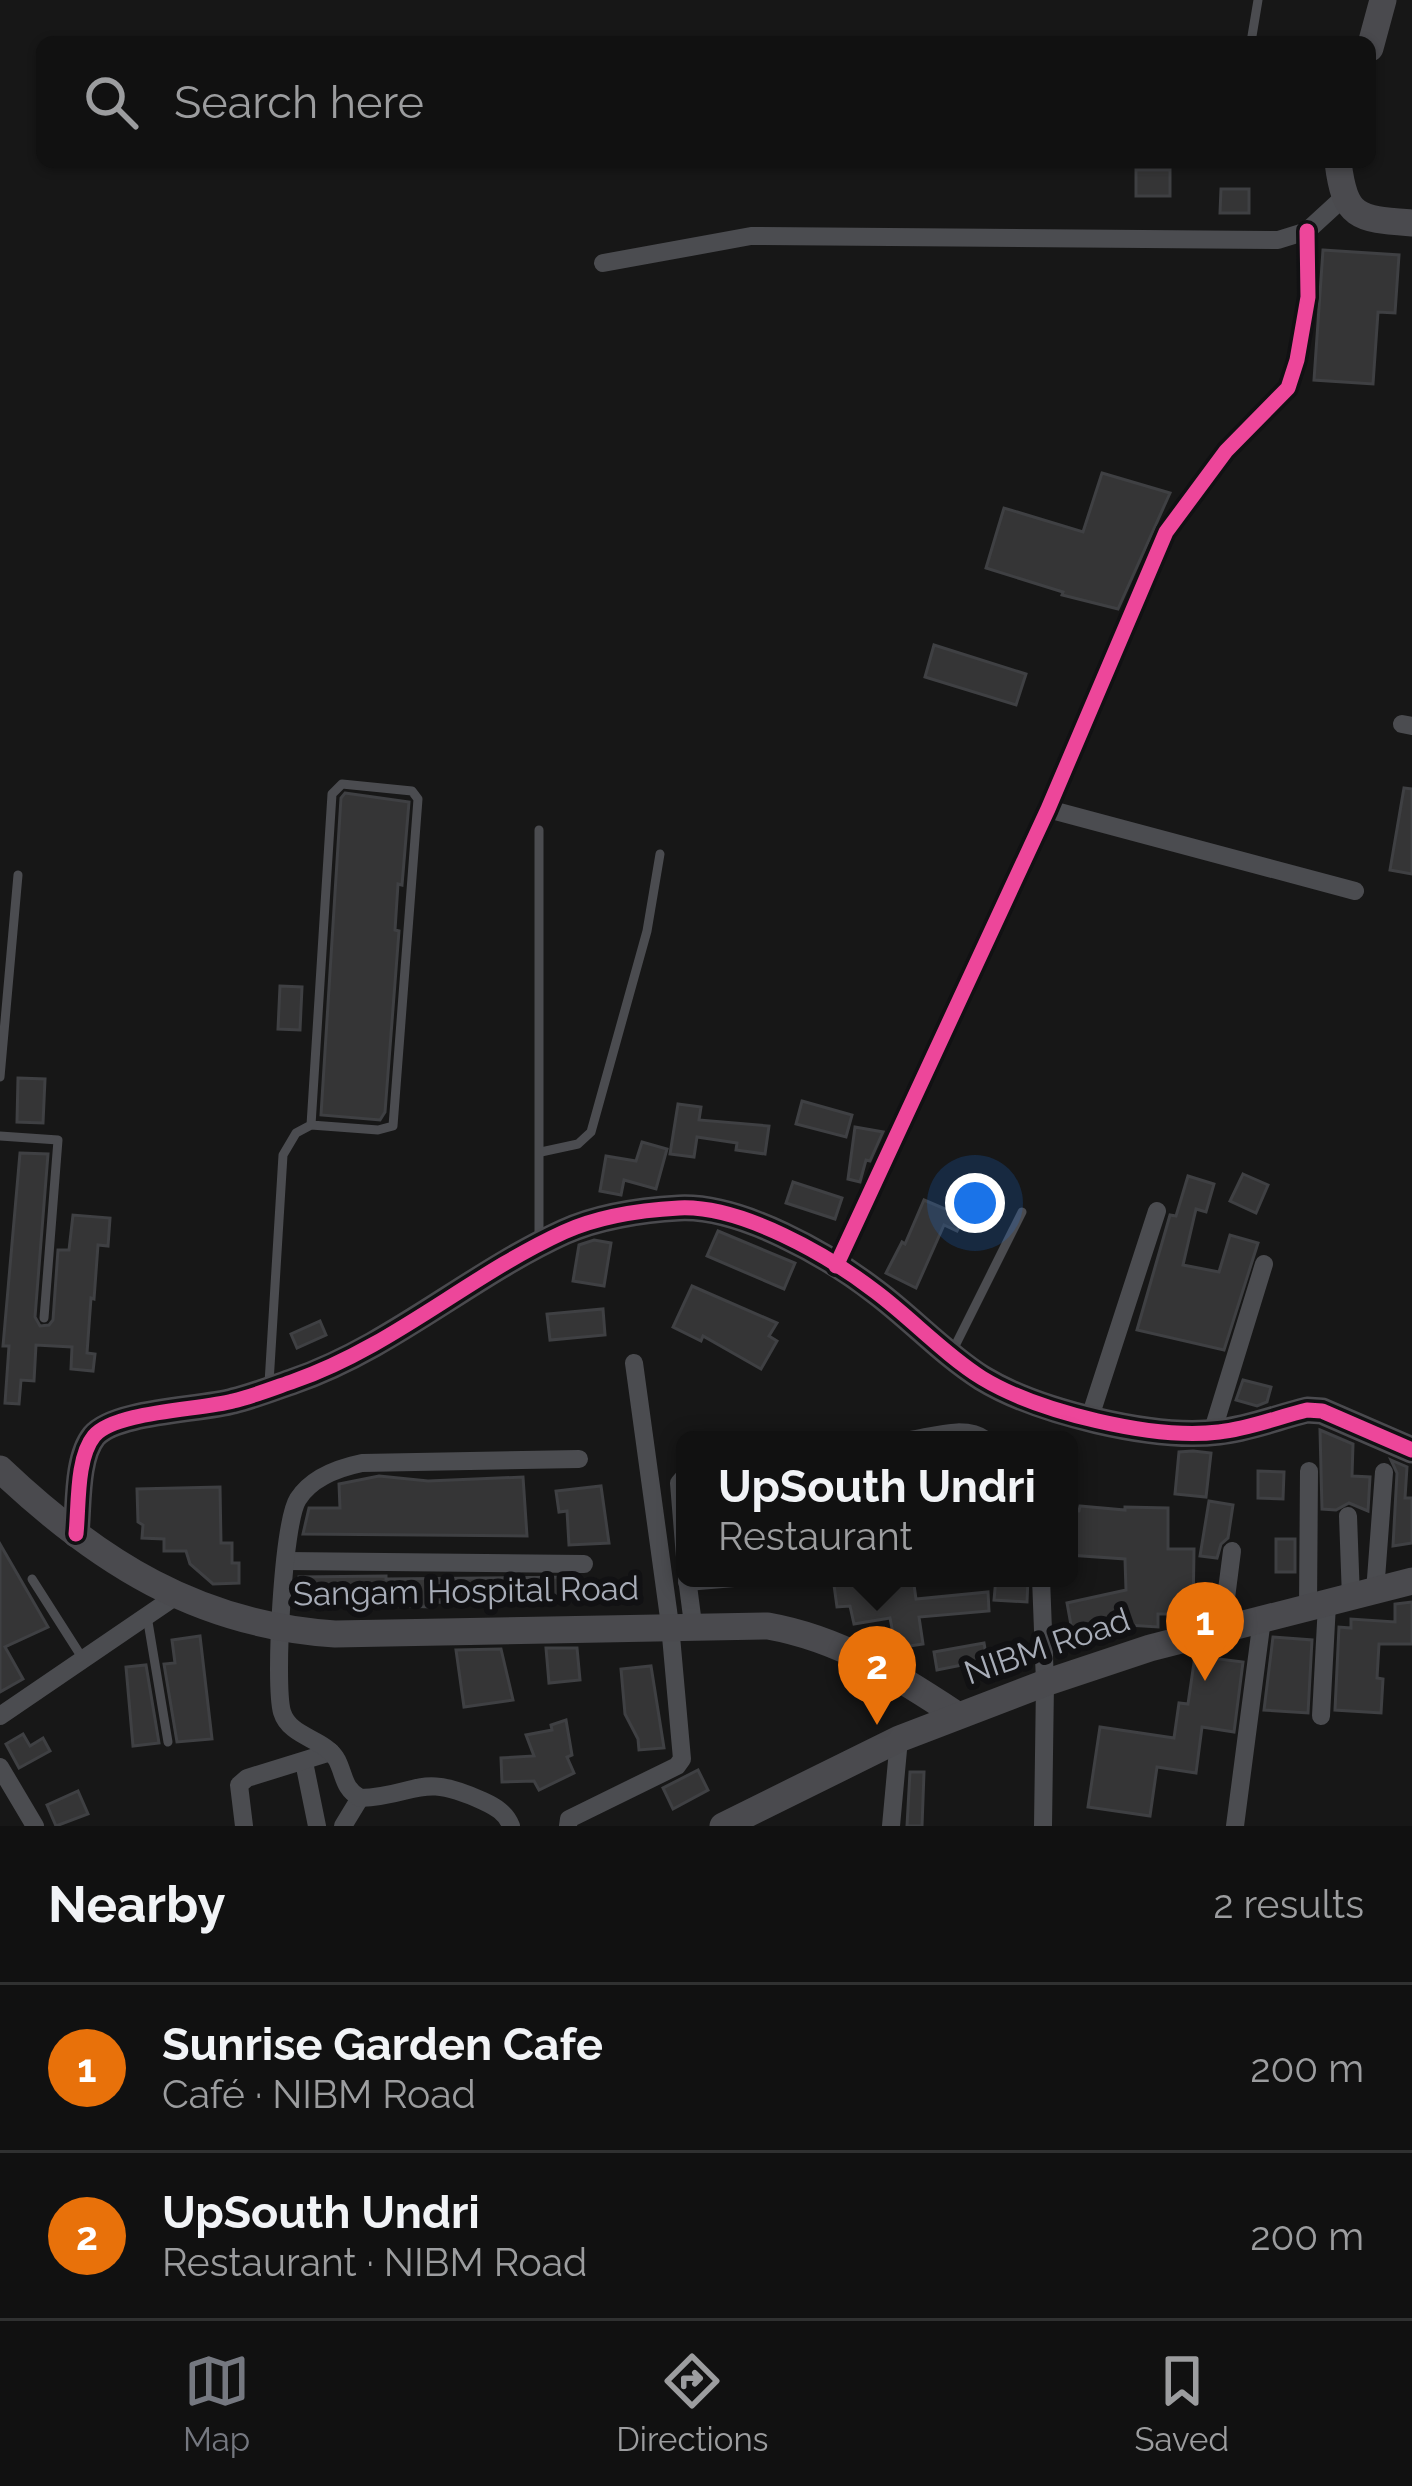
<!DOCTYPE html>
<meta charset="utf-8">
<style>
body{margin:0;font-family:Raleway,sans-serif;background:#1e1f1f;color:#f1f3f6}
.you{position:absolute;left:975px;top:1203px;width:42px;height:42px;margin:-30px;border:9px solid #fff;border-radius:50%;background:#1a73e8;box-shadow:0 0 0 18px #1a73e833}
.badge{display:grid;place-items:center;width:78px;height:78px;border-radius:50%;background:#757880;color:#fff;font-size:39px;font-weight:700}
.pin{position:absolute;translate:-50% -99px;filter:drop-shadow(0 3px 6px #0008)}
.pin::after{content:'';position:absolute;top:63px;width:42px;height:36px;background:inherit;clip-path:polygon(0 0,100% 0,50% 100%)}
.popup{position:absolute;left:676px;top:1431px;width:402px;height:156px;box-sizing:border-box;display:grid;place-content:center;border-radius:18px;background:#111;filter:drop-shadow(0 3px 9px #0005);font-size:39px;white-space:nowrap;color:#9c9d9f}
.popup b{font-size:45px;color:#f1f3f6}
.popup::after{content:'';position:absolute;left:50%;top:100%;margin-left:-24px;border:24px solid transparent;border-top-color:#111}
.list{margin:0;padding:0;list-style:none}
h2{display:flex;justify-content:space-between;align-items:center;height:156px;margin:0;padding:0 48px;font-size:51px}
h2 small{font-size:39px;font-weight:400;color:#9c9d9f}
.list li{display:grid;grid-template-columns:78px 1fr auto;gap:36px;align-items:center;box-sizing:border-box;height:168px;padding:0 48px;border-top:3px solid #303131}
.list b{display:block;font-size:45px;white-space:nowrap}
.list p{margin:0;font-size:39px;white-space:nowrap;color:#9c9d9f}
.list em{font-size:39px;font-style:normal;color:#9c9d9f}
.icon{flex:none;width:66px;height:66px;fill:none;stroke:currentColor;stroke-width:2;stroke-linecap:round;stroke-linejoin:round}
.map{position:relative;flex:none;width:1412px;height:1826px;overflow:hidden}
.search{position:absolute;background:#111;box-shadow:0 3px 9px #0004;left:36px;right:36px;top:36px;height:132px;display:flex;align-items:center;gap:30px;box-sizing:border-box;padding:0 42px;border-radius:18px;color:#9c9d9f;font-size:45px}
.sheet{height:492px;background:#111}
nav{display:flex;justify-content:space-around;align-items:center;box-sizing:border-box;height:168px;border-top:3px solid #303131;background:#111;font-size:33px;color:#9c9d9f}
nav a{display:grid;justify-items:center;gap:6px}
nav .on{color:#757880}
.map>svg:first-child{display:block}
.building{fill:#353536;stroke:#3f4043;stroke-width:3}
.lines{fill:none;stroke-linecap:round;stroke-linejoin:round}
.lane{stroke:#4b4c50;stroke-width:9}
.street{stroke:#4b4c50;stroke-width:18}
.secondary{stroke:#4a4a4e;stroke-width:27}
.cycleway-casing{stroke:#111113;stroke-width:22}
.cycleway{stroke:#ed469a;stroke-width:15}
.labels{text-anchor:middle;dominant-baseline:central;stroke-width:12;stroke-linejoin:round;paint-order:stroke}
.street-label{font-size:33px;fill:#a8adb8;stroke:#111113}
</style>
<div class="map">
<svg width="1412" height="1826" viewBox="0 0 1412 1826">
<rect width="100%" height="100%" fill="#171717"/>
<g class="building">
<rect x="1136" y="170" width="34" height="26"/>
<polygon points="1221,189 1249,189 1249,213 1220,213"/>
<polygon points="1323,250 1399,255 1395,313 1378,312 1373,384 1314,380"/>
<polygon points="1102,473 1170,493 1118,609 1062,595 1063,592 986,568 1004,508 1083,532"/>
<polygon points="934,645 1026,674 1016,705 925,677"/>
<polygon points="1404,788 1412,789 1412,874 1390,870"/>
<polygon points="345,793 409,802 402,885 398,884 395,930 399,931 385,1112 380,1120 321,1115 341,798"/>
<polygon points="280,986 302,987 300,1030 278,1029"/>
<polygon points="18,1078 45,1079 43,1123 17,1122"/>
<polygon points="802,1101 852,1115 846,1137 796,1124"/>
<polygon points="678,1104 701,1107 699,1120 769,1126 765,1154 736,1150 737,1143 697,1137 694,1157 670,1154"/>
<polygon points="855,1127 883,1132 870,1161 866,1160 860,1182 848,1179"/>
<polygon points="642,1142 667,1149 656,1189 624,1180 621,1195 600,1191 606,1156 636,1161"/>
<polygon points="20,1153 48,1154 35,1317 40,1326 49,1325 53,1320 58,1250 69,1250 73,1215 110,1218 108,1246 98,1245 94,1299 91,1298 87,1353 95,1354 93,1371 71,1369 72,1347 36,1345 34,1381 21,1380 19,1404 5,1403 9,1346 3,1346"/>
<polygon points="1243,1174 1268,1185 1256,1213 1230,1201"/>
<polygon points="1188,1176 1214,1184 1206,1212 1196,1209 1183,1265 1219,1272 1230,1235 1258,1243 1224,1350 1137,1330 1170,1215 1176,1216"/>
<polygon points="793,1182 842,1198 835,1219 786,1203"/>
<polygon points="924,1200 964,1217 957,1231 944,1225 916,1288 886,1273 902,1242 905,1244"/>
<polygon points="718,1231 795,1263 784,1289 707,1256"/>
<polygon points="594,1240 611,1243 604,1286 573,1281 579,1245"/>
<polygon points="692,1286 777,1323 769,1336 777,1341 761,1369 703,1336 701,1341 673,1327"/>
<polygon points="603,1309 605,1335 550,1340 547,1314"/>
<polygon points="320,1321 326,1335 297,1348 291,1334"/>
<polygon points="1243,1380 1271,1387 1267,1402 1257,1406 1236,1400"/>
<polygon points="1320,1430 1353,1444 1352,1476 1370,1477 1368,1511 1349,1503 1336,1510 1322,1509"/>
<polygon points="1193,1451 1211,1453 1206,1497 1175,1494 1179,1452"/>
<polygon points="1391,1460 1407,1467 1405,1498 1412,1498 1412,1543 1393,1546 1397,1473"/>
<polygon points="1258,1471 1284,1472 1283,1499 1258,1498"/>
<polygon points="379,1476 428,1481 523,1477 527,1536 303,1534 309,1508 340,1508 339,1484"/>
<polygon points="601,1486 609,1543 569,1545 567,1511 559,1512 556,1491"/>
<polygon points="220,1487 221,1543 232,1543 232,1563 239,1563 239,1583 213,1584 190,1564 186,1551 164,1551 164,1539 142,1538 143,1525 138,1522 137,1489"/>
<polygon points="1209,1501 1233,1505 1228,1538 1221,1544 1217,1558 1200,1556"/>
<polygon points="1080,1506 1125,1510 1125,1507 1168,1508 1168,1549 1194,1549 1193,1614 1158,1614 1158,1627 1127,1625 1073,1636 1067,1603 1126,1590 1125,1559 1069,1555 1069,1511 1079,1511"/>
<rect x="1276" y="1539" width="19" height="33"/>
<polygon points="0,1544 48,1627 5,1647 23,1679 0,1692"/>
<polygon points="386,1576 386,1579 578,1577 578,1600 530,1598 530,1604 432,1602 432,1607 299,1603 299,1577"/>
<polygon points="913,1578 916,1599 988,1592 989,1611 919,1617 923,1644 896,1648 890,1618 854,1624 850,1606 837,1607 834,1585"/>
<polygon points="996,1578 1028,1578 1027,1602 994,1600"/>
<polygon points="1412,1602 1412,1644 1379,1644 1377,1678 1383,1679 1381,1713 1335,1710 1339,1627 1351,1628 1351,1619 1395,1622 1395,1604"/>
<polygon points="200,1636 212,1739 177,1742 164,1664 175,1663 172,1640"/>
<polygon points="1273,1637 1312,1640 1308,1713 1264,1710"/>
<polygon points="984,1643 987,1660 937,1670 934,1652"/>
<polygon points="546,1648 577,1648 580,1680 549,1683"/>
<polygon points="501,1649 513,1700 464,1707 456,1650"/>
<polygon points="1195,1656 1243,1662 1234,1732 1202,1727 1196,1773 1157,1767 1150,1816 1088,1807 1100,1727 1174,1738 1179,1703 1188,1704"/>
<polygon points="146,1665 159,1743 133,1746 126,1667"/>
<polygon points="651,1666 664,1748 639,1750 638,1739 625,1714 621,1669"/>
<polygon points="566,1720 572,1755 567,1757 574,1773 539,1790 534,1781 502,1782 501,1758 534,1756 526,1735 552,1730 551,1725"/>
<polygon points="23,1734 30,1746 43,1738 50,1751 19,1768 6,1744"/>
<polygon points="698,1770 708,1790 673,1809 663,1788"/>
<polygon points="910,1772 924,1772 922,1826 907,1826"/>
<polygon points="78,1791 88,1814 56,1826 47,1805"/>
</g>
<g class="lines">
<g class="lane">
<polyline points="1251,42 1258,0"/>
<polyline points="0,1077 18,875"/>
<polyline points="0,1136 58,1140 44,1318"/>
<polyline points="541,1152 578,1144 591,1132 647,931 660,854"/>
<polyline points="539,1238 539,830"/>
<polyline points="952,1352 1022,1212"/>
<polyline points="269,1383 283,1155 296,1133 311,1125 332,794 342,784 412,791 418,799 393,1126 378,1130 311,1125"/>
<polyline points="32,1579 83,1659"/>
<polyline points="147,1616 168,1742"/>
</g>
<g class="street">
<polyline points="603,263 751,236 1278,240 1307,231 1343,198"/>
<polyline points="1402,724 1412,726"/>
<polyline points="1048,809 1355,891"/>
<polyline points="836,1266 1048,809 1166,532 1226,451 1288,388 1297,360 1308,297 1307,231"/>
<polyline points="1090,1417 1157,1211"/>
<polyline points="1212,1433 1264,1264"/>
<path d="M911,1440C935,1436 965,1425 986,1440"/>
<polyline points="685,1476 679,1483 685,1557"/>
<polyline points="1348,1516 1351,1598"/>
<polyline points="286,1561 584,1564"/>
<polyline points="687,1578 693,1624"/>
<polyline points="1041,1578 1045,1683 1043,1826"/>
<polyline points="687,1582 734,1578"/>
<polyline points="1375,1592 1384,1472"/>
<polyline points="1308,1609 1309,1471"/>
<polyline points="1222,1629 1232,1551"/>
<polyline points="0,1716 176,1596"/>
<polyline points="1321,1716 1327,1604"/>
<polyline points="304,1762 317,1826"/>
<polyline points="0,1767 35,1826"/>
<polyline points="244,1826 239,1785 247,1778 331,1752"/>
<polyline points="343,1826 360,1798"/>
<path d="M511,1826C506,1813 496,1807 483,1801C418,1771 418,1796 360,1798C343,1788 345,1776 337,1760C325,1738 290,1738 282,1712C274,1684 283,1522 298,1499C312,1477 338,1468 362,1463L579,1459"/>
<polyline points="568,1826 569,1819 677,1766 682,1759 670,1625 634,1363"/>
<polyline points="891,1826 899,1739"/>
<polyline points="1235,1826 1262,1619"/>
</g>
<g class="secondary">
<polyline points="1370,48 1383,0"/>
<path d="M1338,162C1345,219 1358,219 1412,223"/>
<path d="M0,1469C98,1562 198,1625 335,1634L768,1626C841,1639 896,1675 957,1715"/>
<path d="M76,1534C79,1506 76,1458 94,1436C115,1411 201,1410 233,1401C254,1396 274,1388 294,1381C392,1347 470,1275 564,1232C597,1217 642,1210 679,1208C741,1205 828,1255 876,1292C912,1319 944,1354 982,1378C1038,1412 1153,1440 1219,1432C1249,1429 1278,1417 1307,1410L1322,1411L1412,1450"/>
<polyline points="723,1826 899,1739 1045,1683 1150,1648 1412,1581"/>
</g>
<g class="cycleway-casing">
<g id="cycleway">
<polyline points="836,1266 1048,809 1166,532 1226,451 1288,388 1297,360 1308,297 1307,231"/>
<path d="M76,1534C79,1506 76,1458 94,1436C115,1411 201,1410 233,1401C254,1396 274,1388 294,1381C392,1347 470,1275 564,1232C597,1217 642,1210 679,1208C741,1205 828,1255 876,1292C912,1319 944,1354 982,1378C1038,1412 1153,1440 1219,1432C1249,1429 1278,1417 1307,1410L1322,1411L1412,1450"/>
</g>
</g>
<use href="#cycleway" class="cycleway"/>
</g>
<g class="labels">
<g class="street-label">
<text transform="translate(466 1591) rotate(-1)">Sangam Hospital Road</text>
<text transform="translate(1047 1646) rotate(-19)">NIBM Road</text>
</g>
</g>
</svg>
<div class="you"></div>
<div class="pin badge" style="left:1205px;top:1681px;background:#e8710a">1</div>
<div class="pin badge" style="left:877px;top:1725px;background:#e8710a">2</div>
<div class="popup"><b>UpSouth Undri</b>Restaurant</div>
<div class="search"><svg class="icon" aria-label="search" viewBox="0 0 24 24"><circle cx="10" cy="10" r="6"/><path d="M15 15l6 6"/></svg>Search here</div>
</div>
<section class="sheet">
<h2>Nearby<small>2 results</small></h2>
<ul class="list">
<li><span class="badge" style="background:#e8710a">1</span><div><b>Sunrise Garden Cafe</b><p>Café · NIBM Road</p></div><em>200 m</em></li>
<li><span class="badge" style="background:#e8710a">2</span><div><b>UpSouth Undri</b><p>Restaurant · NIBM Road</p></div><em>200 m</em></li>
</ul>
</section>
<nav>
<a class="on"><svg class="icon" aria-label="map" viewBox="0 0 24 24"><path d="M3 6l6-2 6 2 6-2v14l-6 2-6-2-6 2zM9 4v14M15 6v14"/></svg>Map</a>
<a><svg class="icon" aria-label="directions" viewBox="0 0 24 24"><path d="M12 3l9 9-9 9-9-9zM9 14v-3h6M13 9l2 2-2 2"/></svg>Directions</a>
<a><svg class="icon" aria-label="saved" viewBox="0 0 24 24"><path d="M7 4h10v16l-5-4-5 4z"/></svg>Saved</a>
</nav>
